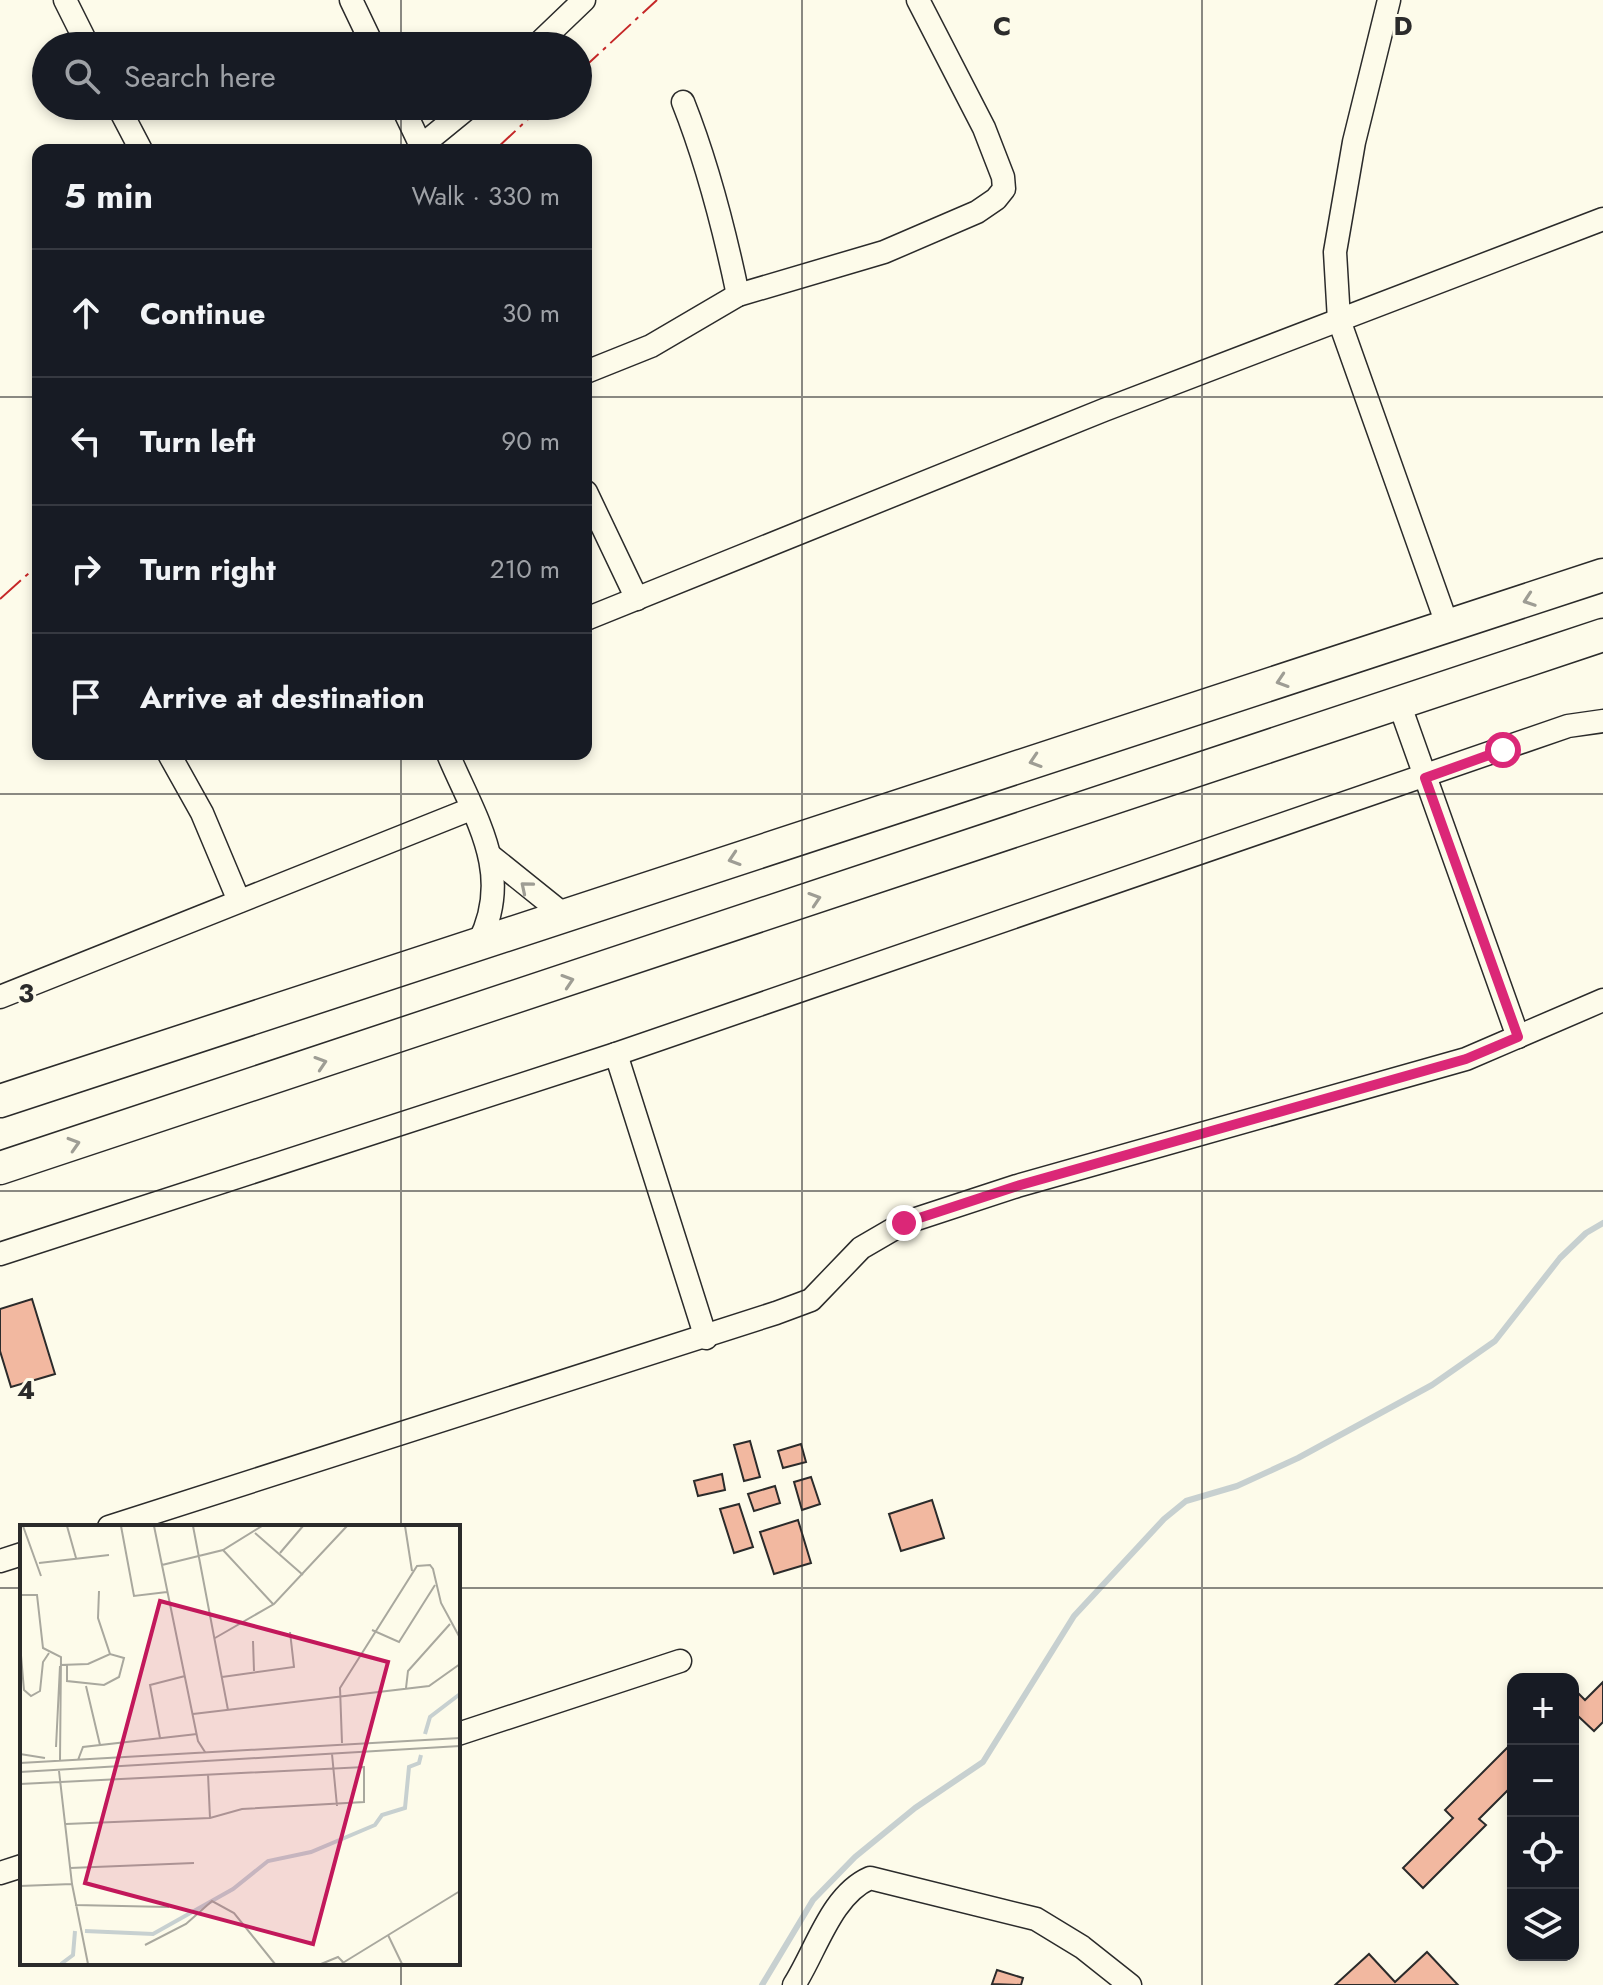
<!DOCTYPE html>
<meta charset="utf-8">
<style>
body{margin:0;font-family:Jost,sans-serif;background:#20242c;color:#f1f3f6}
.controls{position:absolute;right:24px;bottom:24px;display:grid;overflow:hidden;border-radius:16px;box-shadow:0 4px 12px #0003}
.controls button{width:72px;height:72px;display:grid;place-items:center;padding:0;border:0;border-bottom:2px solid #363941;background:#171b24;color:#f1f3f6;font:40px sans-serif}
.stop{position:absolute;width:24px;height:24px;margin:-18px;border:6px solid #db2777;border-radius:50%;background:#fff}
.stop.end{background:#db2777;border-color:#fff;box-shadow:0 2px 8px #0008}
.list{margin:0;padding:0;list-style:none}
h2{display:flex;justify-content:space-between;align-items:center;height:104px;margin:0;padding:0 32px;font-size:34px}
h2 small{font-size:26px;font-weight:400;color:#9ea1a6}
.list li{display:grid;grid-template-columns:52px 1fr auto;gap:24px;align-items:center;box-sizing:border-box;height:128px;padding:0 32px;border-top:2px solid #363941}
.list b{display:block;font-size:30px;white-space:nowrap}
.list em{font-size:26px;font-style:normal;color:#9ea1a6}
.icon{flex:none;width:44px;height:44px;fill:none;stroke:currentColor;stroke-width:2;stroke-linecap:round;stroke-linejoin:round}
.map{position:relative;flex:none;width:1603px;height:1985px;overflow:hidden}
.search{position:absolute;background:#171b24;box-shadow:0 4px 12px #0003;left:32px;top:32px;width:560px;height:88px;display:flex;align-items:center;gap:20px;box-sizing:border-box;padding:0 28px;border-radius:44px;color:#9ea1a6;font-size:30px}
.panel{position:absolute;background:#171b24;box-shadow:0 4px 12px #0003;left:32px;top:144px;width:560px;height:616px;border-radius:16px}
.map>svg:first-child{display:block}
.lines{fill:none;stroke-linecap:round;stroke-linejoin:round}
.stream{stroke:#c7d0d0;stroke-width:6}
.building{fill:#f2b8a0;stroke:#2b2b2b;stroke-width:2}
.minor-casing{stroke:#2b2b2b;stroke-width:25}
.highway-casing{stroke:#2b2b2b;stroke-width:35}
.minor{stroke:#fdfbea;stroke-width:22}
.highway{stroke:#fdfbea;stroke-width:32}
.power{stroke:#c62828;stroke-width:2;stroke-dasharray:28 6 4 6;stroke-linecap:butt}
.oneway{stroke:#9e9d94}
.route{stroke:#db2777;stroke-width:10}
.grid{fill:none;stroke:#2b2b2b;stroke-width:2;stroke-opacity:0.55}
.inset-river{fill:none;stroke:#c7d0d0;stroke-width:4}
.inset-road{fill:none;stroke:#a9a89e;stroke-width:2}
.view{fill:#c2185b;fill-opacity:0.15;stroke:#c2185b;stroke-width:4}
.inset-edge{fill:none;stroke:#2b2b2b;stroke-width:4}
.grid-label{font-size:26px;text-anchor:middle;font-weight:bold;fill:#2b2b2b;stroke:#fdfbea;stroke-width:6;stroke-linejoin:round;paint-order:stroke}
</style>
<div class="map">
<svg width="1603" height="1985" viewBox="0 0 1603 1985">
<rect width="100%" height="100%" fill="#fdfbea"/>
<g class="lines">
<polyline class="stream" points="762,1985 813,1900 855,1857 915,1808 983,1762 1074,1616 1164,1519 1186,1501 1237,1486 1298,1458 1432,1385 1495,1341 1560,1258 1586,1233 1603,1223"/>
</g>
<g class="building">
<polygon points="32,1299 55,1374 11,1387 0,1351 0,1309"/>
<polygon points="750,1441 760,1477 744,1481 734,1445"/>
<polygon points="801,1444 806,1462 783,1468 778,1451"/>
<polygon points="722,1474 725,1490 698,1496 694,1481"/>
<polygon points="811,1477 820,1504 802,1510 794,1482"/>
<polygon points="775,1486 780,1503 754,1511 748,1494"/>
<polygon points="932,1500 944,1538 901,1551 889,1514"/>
<polygon points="739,1504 753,1547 734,1553 720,1509"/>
<polygon points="798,1520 811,1563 774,1574 760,1532"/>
<polygon points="1603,1682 1603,1722 1594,1731 1579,1717 1573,1724 1573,1688 1585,1700"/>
<polygon points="1513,1742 1513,1785 1479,1819 1486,1825 1423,1888 1403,1868 1453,1818 1445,1810"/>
<polygon points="1427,1952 1458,1985 1335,1985 1369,1954 1395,1982"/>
<polygon points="997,1970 1023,1978 1021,1985 992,1984"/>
</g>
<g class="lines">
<g class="minor-casing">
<g id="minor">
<polyline points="65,0 88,46"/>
<polyline points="351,0 373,46"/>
<polyline points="1389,0 1354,142 1335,252 1339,320 1448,627"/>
<polyline points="536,46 584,0"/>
<path d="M683,102C708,165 724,228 738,295"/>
<polyline points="118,106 141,150"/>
<polyline points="402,106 423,150"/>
<polyline points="421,146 470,106"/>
<polyline points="586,372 651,346 738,295 884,252 977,212 996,199 1004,189 1003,177 984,128 918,0"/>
<polyline points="586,492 637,599"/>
<polyline points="586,619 1104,410 1603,219"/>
<polyline points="1399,703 1518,1037"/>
<polyline points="169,754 202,813 239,901"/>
<path d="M448,754C475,818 514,873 479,942"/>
<polyline points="492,857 563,914"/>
<polyline points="0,997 471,809"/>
<polyline points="616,1054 706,1338"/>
<polyline points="0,1254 616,1054 1568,726 1603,721"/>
<polyline points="109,1527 776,1313 811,1300 861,1248 904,1223 1017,1186 1466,1059 1603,1000"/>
<polyline points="0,1561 22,1554"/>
<polyline points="458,1734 680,1661"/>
<polyline points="0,1873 22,1866"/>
<path d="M794,1985C816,1951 831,1895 870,1878L1036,1919L1082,1947L1130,1985"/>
</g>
</g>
<g class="highway-casing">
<g id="highway">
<polyline points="0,1101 1603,575"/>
<polyline points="0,1168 1603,635"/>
</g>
</g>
<use href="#minor" class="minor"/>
<use href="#highway" class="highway"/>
<g class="power">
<polyline points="578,73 657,0"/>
<polyline points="495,150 542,106"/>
<polyline points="0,599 38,565"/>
</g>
</g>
<defs><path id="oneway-chevron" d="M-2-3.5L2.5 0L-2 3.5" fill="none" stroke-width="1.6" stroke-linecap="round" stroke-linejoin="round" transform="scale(2)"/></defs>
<g class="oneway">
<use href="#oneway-chevron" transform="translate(1529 600) rotate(161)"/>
<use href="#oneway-chevron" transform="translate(1282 681) rotate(162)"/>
<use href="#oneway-chevron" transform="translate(1035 761) rotate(162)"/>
<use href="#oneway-chevron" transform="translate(734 859) rotate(162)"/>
<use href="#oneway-chevron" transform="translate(526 887) rotate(-140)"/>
<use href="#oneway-chevron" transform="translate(815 899) rotate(-18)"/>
<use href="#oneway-chevron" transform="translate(568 981) rotate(-18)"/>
<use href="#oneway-chevron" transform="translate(321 1063) rotate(-18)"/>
<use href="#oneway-chevron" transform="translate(74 1144) rotate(-17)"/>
</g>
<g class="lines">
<polyline class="route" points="904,1223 1017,1186 1466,1059 1518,1037 1425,778 1503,750"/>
</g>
<path class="grid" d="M401,0V46M802,0V1985M1202,0V1985M401,106V150M0,397H38M586,397H1603M401,754V1527M0,794H1603M0,1191H1603M0,1588H22M458,1588H1603M401,1963V1985"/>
<g transform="translate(20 1525)">
<rect width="440" height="440" fill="#fdfbea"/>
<path class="inset-river" d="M405,209L410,192L440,169M65,406L133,409L213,364L248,336L291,327L355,300L362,290L385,283L389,242L399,238L401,230M41,439L53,430L55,406"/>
<path class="inset-road" d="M3,1L21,51M47,1L56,33M101,1L114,71L147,67M134,1L178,216L185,227M173,1L208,185M385,1L392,46M235,8L283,50M203,25L253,79M260,28L283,1M19,38L89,30M142,40L203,25L242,1M79,66L78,93L90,129M0,70H17L23,123L41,132L40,235M352,105L379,117L415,60M195,113L254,79L327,1M233,116L234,146M0,119L4,165L11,171L20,166L23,137L29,128M40,140L68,139L90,129L104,133L99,152L84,160L47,156V140M202,152L274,142L270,107M66,161L80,220M386,163L388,146L430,99M173,189L409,161L440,139M140,213L130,160L165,151M322,218L320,163L397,41L410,40L413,44L421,78L440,113M36,222L40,141M0,229L25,233M312,229L317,281M58,235L63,222L177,209M0,238L440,213M39,246L52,359L68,439M0,247L440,221M188,249L190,293M0,259L344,242V277L222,284L190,293L46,299M50,343L174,338M0,361L52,359M55,380L149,382M368,410L382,439M125,420L166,399L192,376L214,388L255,439M261,439H293M301,439L318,432L323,437M321,439L440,366"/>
<path class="view" d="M140,76L368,137L293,419L65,358Z"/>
<rect width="440" height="440" class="inset-edge"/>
</g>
<g class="grid-label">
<text x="1002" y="35">C</text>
<text x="1403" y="35">D</text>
<text x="26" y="1002">3</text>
<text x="26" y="1399">4</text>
</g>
</svg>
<div class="controls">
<button>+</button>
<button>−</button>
<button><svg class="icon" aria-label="locate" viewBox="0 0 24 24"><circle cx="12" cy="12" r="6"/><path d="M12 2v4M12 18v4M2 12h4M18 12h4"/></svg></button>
<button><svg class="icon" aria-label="layers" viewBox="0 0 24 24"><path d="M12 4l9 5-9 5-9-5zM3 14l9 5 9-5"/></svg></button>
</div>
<div class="stop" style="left:1503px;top:750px"></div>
<div class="stop end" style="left:904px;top:1223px"></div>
<div class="search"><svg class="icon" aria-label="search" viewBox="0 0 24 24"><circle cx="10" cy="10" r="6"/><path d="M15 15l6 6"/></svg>Search here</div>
<section class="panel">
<h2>5 min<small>Walk · 330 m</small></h2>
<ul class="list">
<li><svg class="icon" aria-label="ahead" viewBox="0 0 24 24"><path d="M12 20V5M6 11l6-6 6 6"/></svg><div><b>Continue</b></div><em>30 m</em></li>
<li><svg class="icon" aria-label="left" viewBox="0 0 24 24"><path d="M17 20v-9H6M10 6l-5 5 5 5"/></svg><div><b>Turn left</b></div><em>90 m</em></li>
<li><svg class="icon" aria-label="right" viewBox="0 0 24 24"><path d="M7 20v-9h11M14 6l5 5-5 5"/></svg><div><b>Turn right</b></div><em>210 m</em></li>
<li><svg class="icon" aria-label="arrive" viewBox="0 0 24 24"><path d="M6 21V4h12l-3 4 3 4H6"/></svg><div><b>Arrive at destination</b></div></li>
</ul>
</section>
</div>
